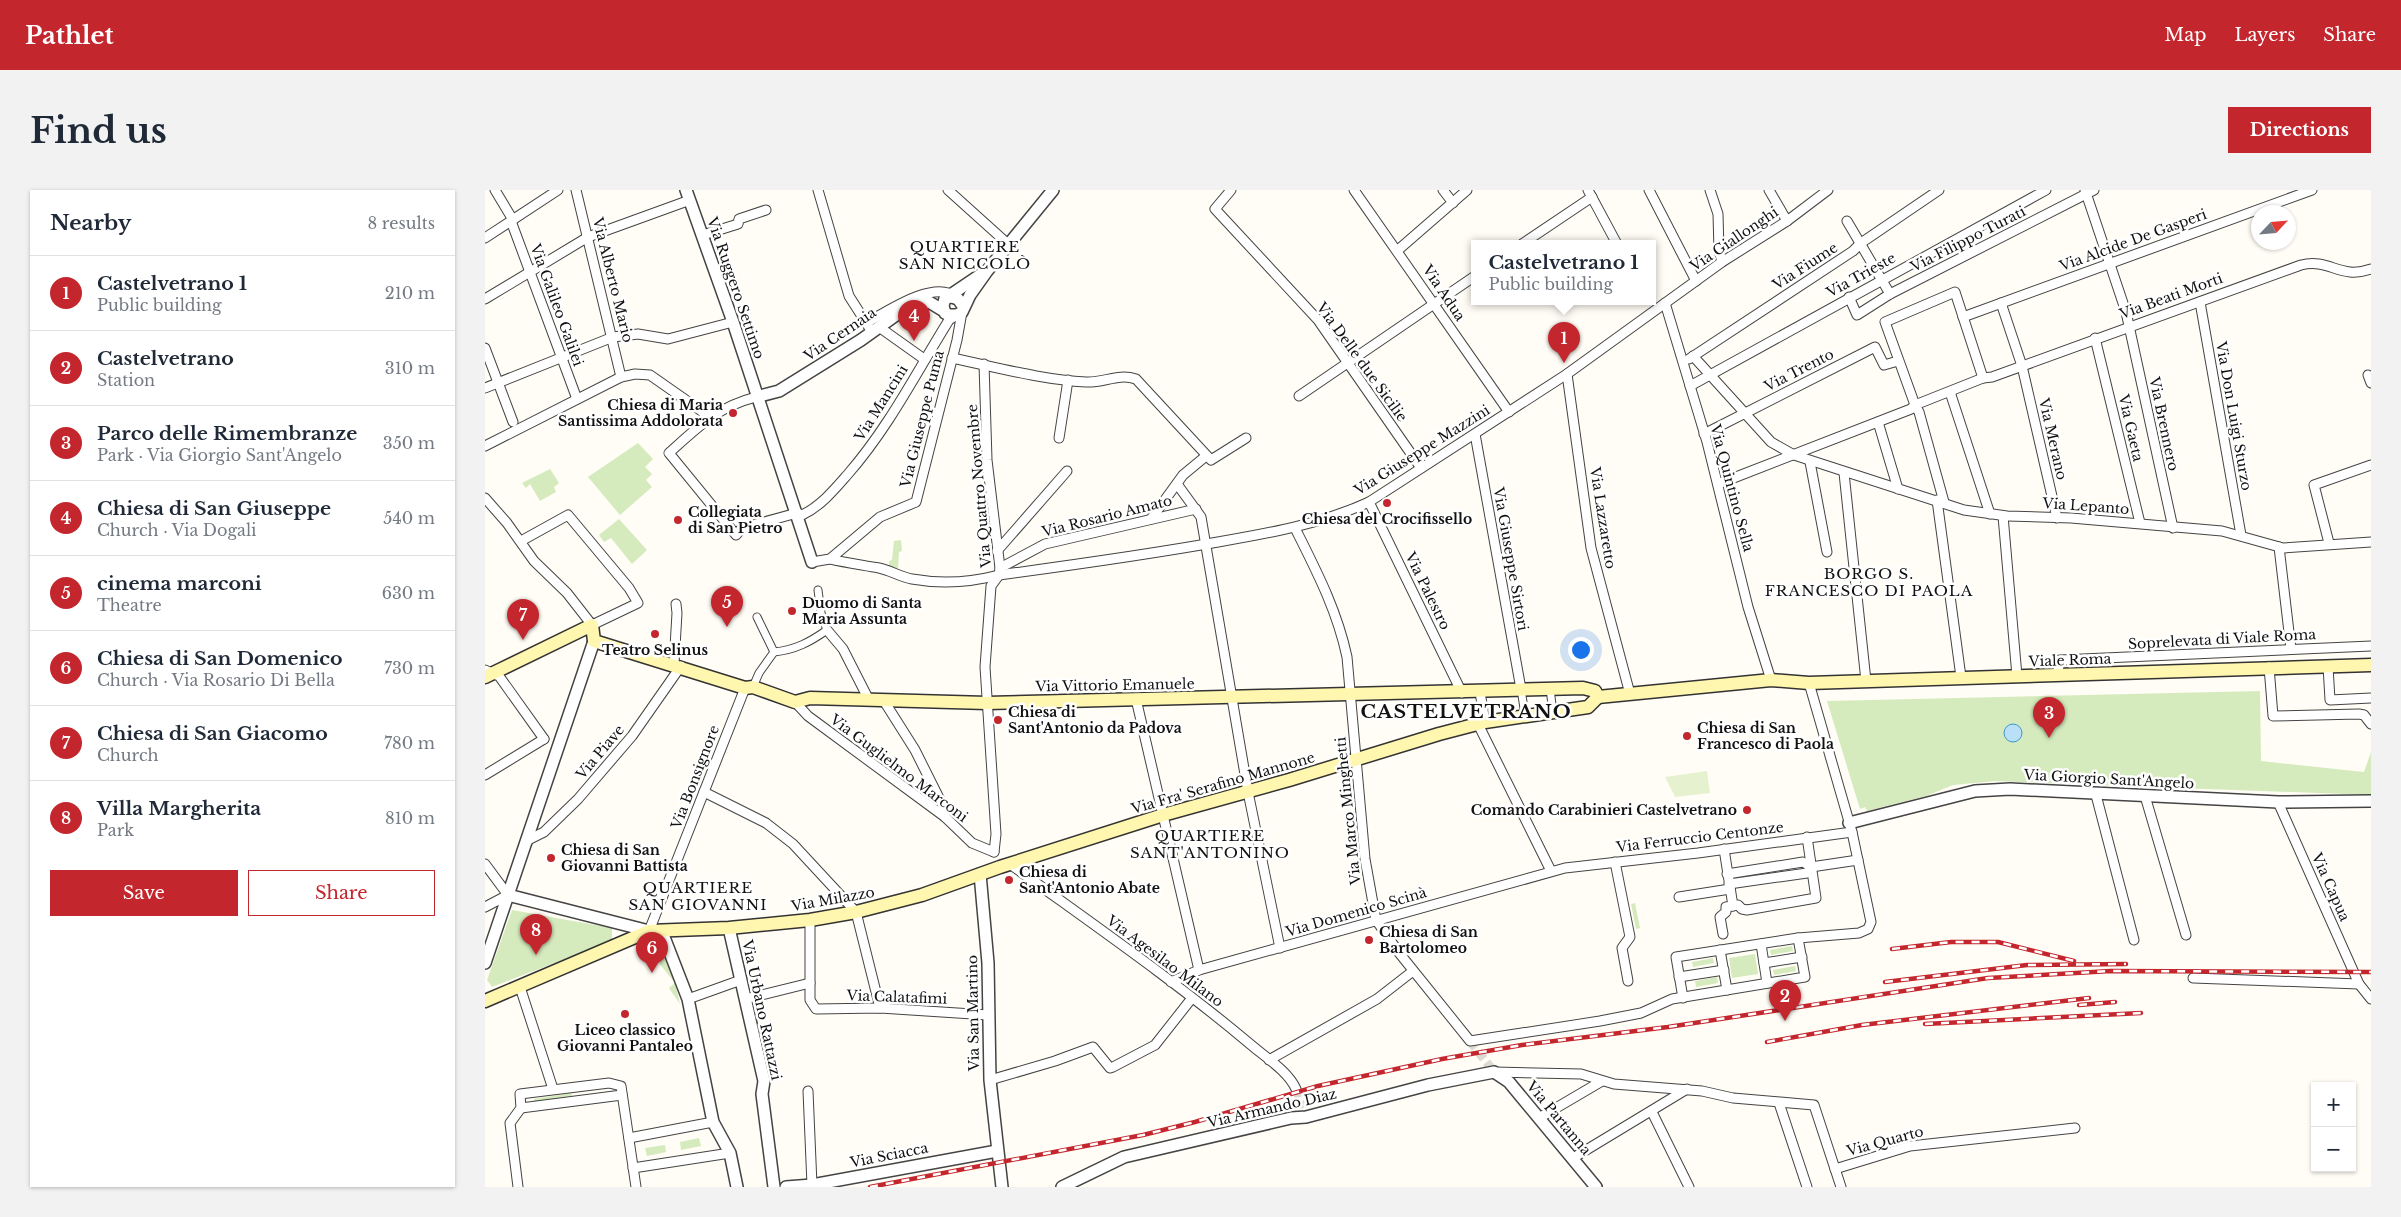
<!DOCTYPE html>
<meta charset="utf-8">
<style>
body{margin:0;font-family:"Libre Baskerville",serif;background:#f2f2f3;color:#1f2937}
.controls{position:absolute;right:15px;bottom:15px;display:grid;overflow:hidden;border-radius:0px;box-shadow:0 1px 4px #0004}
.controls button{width:45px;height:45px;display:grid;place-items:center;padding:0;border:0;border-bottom:1px solid #e0e1e3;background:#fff;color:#1f2937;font:25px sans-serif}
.compass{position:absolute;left:1766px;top:15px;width:45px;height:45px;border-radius:50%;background:#fff;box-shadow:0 1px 4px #0004;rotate:64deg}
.you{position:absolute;left:1095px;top:459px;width:18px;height:18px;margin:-12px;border:4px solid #fff;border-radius:50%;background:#1a73e8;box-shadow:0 0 0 8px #1a73e833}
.badge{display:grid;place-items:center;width:32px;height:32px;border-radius:50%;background:#c4262e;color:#fff;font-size:16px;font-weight:700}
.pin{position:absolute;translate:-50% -41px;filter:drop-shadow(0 1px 2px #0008)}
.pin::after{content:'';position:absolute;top:26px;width:18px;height:15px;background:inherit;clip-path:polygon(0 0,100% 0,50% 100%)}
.popup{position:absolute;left:986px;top:50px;width:185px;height:65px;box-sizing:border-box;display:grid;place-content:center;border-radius:0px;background:#fff;filter:drop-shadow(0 1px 4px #0005);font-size:16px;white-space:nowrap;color:#747a83}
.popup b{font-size:19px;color:#1f2937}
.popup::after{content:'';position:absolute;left:50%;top:100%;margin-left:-10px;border:10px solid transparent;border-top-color:#fff}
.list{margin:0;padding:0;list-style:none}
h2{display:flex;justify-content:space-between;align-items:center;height:65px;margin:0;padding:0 20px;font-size:21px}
h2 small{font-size:16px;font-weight:400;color:#747a83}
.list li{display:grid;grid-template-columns:32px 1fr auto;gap:15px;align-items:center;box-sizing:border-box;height:75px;padding:0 20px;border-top:1px solid #e0e1e3}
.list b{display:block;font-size:19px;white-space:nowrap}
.list p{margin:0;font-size:16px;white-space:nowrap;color:#747a83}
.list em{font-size:16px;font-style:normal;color:#747a83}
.actions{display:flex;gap:10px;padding:15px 20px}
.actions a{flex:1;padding:11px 0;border:1px solid #c4262e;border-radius:0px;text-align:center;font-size:18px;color:#c4262e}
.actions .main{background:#c4262e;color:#fff}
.map{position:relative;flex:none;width:1886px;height:997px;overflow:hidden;border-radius:0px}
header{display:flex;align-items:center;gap:30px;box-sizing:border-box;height:70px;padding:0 25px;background:#c4262e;color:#fff}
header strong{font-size:24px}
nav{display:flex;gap:28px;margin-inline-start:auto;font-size:18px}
.intro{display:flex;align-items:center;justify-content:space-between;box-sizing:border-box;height:120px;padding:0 30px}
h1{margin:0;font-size:35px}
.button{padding:12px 22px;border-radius:0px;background:#c4262e;color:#fff;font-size:18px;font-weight:700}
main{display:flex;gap:30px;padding:0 30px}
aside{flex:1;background:#fff;border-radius:0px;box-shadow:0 1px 4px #0004}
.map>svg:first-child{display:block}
.green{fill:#d5ebbd}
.pitch{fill:#e6f2cf}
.water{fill:#b9e0f7;stroke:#3f96cf}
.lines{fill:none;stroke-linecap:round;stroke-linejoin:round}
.minor-tunnel{stroke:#dbdad3;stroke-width:9;stroke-dasharray:9 4.5;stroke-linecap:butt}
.pedestrian-casing{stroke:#444;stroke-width:9}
.minor-casing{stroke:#444;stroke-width:11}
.tertiary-casing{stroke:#444;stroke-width:14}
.secondary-casing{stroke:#333;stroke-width:15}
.pedestrian{stroke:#fff;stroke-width:7}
.minor{stroke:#fff;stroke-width:9}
.tertiary{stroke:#fff;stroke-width:11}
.secondary{stroke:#fff6b0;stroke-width:12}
.rail-casing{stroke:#c4262e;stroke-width:4.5}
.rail{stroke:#fff;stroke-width:2.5;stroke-dasharray:8;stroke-linecap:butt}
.poi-dot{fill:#c4262e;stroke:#fff;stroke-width:2}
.labels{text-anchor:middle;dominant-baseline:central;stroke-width:5;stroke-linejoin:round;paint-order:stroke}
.street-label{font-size:14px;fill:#111;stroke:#fff}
.poi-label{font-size:14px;font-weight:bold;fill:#111;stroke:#fff;text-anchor:start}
.neighbourhood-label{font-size:15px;letter-spacing:1px;fill:#111;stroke:#fff}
.district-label{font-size:19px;font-weight:bold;letter-spacing:1px;fill:#111;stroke:#fff}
</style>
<header>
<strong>Pathlet</strong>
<nav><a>Map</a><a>Layers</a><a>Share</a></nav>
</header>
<div class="intro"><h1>Find us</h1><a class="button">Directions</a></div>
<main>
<aside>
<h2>Nearby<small>8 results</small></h2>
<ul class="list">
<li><span class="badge">1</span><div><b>Castelvetrano 1</b><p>Public building</p></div><em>210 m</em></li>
<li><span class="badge">2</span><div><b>Castelvetrano</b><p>Station</p></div><em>310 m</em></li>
<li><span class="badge">3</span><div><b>Parco delle Rimembranze</b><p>Park · Via Giorgio Sant'Angelo</p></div><em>350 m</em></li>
<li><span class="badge">4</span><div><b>Chiesa di San Giuseppe</b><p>Church · Via Dogali</p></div><em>540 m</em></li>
<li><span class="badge">5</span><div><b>cinema marconi</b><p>Theatre</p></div><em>630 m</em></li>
<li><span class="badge">6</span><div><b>Chiesa di San Domenico</b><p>Church · Via Rosario Di Bella</p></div><em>730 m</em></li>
<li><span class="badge">7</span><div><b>Chiesa di San Giacomo</b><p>Church</p></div><em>780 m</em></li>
<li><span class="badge">8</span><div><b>Villa Margherita</b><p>Park</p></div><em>810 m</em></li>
</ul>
<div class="actions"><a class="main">Save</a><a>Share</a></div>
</aside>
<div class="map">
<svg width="1886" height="997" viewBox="0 0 1886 997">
<rect width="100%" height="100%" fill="#fffdf5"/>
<g class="green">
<polygon points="153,253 168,269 160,277 167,284 161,290 167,297 135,325 103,287"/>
<polygon points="65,279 74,293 69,297 71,302 55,311 45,294 41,298 37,293"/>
<polygon points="134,329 162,360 147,374 126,348 119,352 114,345"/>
<polygon points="416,350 417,361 414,362 413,381 404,379 404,371 407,370 409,351"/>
<polygon points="1775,501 1776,571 1879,582 1886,562 1886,605 1560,593 1560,590 1554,590 1553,593 1511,591 1468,595 1441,606 1382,621 1380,617 1375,619 1342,511"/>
<polygon points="1150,713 1155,738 1151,739 1146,714"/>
<polygon points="27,720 127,738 127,751 7,797 2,790"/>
<polygon points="1307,756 1308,761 1286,765 1285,760"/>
<polygon points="1270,764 1273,784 1247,788 1244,768"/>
<polygon points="182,766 185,772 195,814 184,798 190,793 174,773"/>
<polygon points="1228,768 1229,773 1208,777 1207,772"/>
<polygon points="1310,776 1311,781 1289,785 1288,780"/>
<polygon points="1232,787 1233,793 1211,797 1210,791"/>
<polygon points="86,903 87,906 49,912 49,909"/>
<polygon points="214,948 216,956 196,960 195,952"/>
<polygon points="180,955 181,962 162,966 160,958"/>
</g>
<polygon class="pitch" points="1222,581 1225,603 1190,607 1180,587"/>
<circle class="water" cx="1528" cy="543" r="9"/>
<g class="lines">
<g class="minor-tunnel">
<polyline points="985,851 1009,882"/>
<polyline points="811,899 818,918"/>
</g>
<g class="pedestrian-casing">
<g id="pedestrian">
<path d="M289,462C310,460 325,452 342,440L336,423L333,400"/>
<polyline points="268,497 274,483 289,462 272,427"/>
<polyline points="1036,499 1040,525"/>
<polyline points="1065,499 1068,522"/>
</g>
</g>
<g class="minor-casing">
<g id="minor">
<polyline points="10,0 28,30"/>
<polyline points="91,0 136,187"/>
<polyline points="333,0 364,106 387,142"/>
<polyline points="463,0 523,54"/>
<polyline points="746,0 730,19 833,130 936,278"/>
<polyline points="869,0 1024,222"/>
<polyline points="958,0 968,13"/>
<polyline points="1103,0 1132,54"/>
<polyline points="1164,0 1211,91"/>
<polyline points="1225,0 1233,24 1234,61 1237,72"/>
<polyline points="1284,0 1302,31"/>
<polyline points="1600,0 1641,122 1688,338"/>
<polyline points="26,31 92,209"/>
<polyline points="1362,31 1405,104"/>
<polyline points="218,45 253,34 254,29 281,20"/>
<polyline points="0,48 73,0"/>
<polyline points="1037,54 1107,7"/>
<polyline points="913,60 982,0"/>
<polyline points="1364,107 1372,125 1405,104 1609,0"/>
<polyline points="0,109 103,47 205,10"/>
<polyline points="1715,112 1756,345"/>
<polyline points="1180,113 1222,252 1263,417 1286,490"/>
<polyline points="1516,113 1537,176 1572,328"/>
<polyline points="1478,127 1827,0"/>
<path d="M381,133C403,121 449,89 471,107"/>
<polyline points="394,137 439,169"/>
<polyline points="1610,148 1655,333"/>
<polyline points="0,158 28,232"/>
<polyline points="1208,166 1286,252 1309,265 1479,320 1522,326 1586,328 1737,341 1798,358 1886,352"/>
<path d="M467,168C511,177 557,190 601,192C619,193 633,183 651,189L726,270L761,248"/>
<polyline points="1204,169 1368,61 1376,53 1454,0"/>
<polyline points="499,174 502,270 515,378 514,385 506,396 500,477 511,644 509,662"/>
<polyline points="1082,184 1106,358 1145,504"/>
<polyline points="1883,185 1886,193"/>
<polyline points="1205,196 1561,0"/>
<polyline points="0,198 128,147 153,144 183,149 248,132"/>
<polyline points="1465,202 1505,324"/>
<polyline points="814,206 990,86"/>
<path d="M271,207C232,217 213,237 184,263L251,345L257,338L312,323L317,325C336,316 349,300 363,284C404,237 431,183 464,130L472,125"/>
<polyline points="1393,232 1413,299"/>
<polyline points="990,244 1036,499"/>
<polyline points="1219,244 1390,157 1399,175 1413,171"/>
<polyline points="574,248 583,190"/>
<polyline points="0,256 136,187 150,184 165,185 225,227"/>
<polyline points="1325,272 1342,362"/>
<polyline points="1359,283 1381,491"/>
<polyline points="692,294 716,327 763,602 795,758"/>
<path d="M1233,294L1426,219L1430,215L1498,188L1507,187L1816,75C1845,68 1855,90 1886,79"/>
<polyline points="0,308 22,333 49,371 82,403 107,435 153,413 144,398 83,325 36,351"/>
<polyline points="1452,310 1476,487"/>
<polyline points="884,312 977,503"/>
<polyline points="1459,312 1434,222 1430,215 1400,132 1470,102 1498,188"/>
<polyline points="1518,326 1532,486"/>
<polyline points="666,329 698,285 721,266"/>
<path d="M810,338C831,380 852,420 862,467L880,669L891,730L915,764L985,851L1115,831L1156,823L1187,809L1320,787L1313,748"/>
<polyline points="1844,353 1829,295 1886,275"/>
<polyline points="1794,357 1806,459"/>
<polyline points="512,361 582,281"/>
<path d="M345,369C361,373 378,375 394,378C405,380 415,387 427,389C455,394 487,392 514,385C588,375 660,365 733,352C785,343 836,334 884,312L1082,184L1237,72L1302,31L1343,0"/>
<polyline points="327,372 345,369 395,327 431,312 472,150 477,122"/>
<polyline points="515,378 560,354 711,319"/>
<polyline points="342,440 358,459 384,510"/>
<polyline points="189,474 192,423 191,414"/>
<polyline points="1843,476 1845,510 1886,508"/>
<polyline points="1784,477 1788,526 1874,524 1879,525 1886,534"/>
<polyline points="0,480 14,486 59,549"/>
<polyline points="1572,485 1575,470 1886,456"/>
<polyline points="995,502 1000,532"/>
<polyline points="651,509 714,780"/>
<polyline points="399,511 430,560 459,618 460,627"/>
<polyline points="310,512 323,526 460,627 487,653 509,662"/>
<polyline points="993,534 1066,681"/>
<polyline points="0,585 59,549"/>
<polyline points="219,602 281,633 308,654 371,722 395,818"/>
<polyline points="1611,605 1649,750"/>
<polyline points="1660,606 1701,745"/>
<polyline points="1793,612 1874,794 1886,809"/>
<polyline points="41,651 59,642 93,609 147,546 196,476"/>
<polyline points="1239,659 1248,716"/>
<polyline points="1130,672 1145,747 1137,758 1143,791"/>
<polyline points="0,674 23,705 0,717"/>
<path d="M525,674C606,733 689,790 765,854C780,867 803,881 811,899"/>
<polyline points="1242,684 1318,672 1326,677"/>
<polyline points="1244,694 1322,683 1326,677 1373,670"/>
<polyline points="1194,707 1245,699"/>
<polyline points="325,730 325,810 331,819 395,818 503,825"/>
<polyline points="164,741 260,498"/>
<polyline points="1238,744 1235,727 1241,722 1241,717 1253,715 1257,719 1262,720 1331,708 1322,647"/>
<polyline points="1276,754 1282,793"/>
<polyline points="1235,760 1242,800"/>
<polyline points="1279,773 1317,767"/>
<polyline points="1194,787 1239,780"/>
<polyline points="1708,788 1874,794"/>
<polyline points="686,792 714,780 1080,678 1213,663 1367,642"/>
<polyline points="35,797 68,899"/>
<polyline points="1198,808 1191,767 1313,748 1374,743 1383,739 1386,732 1367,642 1324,493"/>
<polyline points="203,809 256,790"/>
<polyline points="260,809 325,793"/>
<polyline points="784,870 892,809 928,781"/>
<polyline points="1010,882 1096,884 1129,894 1217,901 1248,908 1329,915 1356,997"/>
<polyline points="505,890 570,871 608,857 625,878 628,877 670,855 707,808"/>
<polyline points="323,901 327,995"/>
<polyline points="1294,913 1322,997"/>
<polyline points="36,918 137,905"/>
<polyline points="1167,922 1204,997"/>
<polyline points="1054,928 1117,891"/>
<polyline points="144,948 228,932"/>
<polyline points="1088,968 1202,899"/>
<polyline points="148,978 245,963"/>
<polyline points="1350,979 1425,956 1590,938"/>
<polyline points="33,997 25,933 36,918 35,904 124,893 136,896 151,997"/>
</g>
</g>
<g class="tertiary-casing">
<g id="tertiary">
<polyline points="201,0 248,132 327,372"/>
<polyline points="461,108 498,83"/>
<polyline points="478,116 473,109 467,107 460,108 458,116 460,123 464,125 472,125 477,122 485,105 502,81 568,0"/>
<polyline points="271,207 294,201 376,150 418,120 431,114 444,112 459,121"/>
<polyline points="1364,633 1490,601 1525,599 1793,612 1886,611"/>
<polyline points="495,684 503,773 505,890 517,997"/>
<polyline points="23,705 164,741"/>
<polyline points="244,738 279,891 277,904 289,997"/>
<polyline points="177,742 203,809 228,932 245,963 252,997"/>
<polyline points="0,773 109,451"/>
<polyline points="301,997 327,995 512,961"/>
<polyline points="577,997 639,967 806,928 821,927 943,895 1009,882 1024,892 1111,997"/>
</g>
</g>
<g class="secondary-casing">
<g id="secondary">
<polyline points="0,487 107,435 109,451 260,498 268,497 310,512 325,508 502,513 1098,498 1110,501 1113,507"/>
<polyline points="1113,507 1286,490 1324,493 1886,475"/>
<polyline points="0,811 164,741 244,738 325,730 371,722 437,705 515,677 678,625 804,590 954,544 1000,532 1103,517 1113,507"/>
</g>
</g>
<use href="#pedestrian" class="pedestrian"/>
<use href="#minor" class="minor"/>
<use href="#tertiary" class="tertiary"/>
<use href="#secondary" class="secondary"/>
<g class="rail-casing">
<g id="rail">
<polyline points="1407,759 1466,752 1513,752 1589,771"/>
<polyline points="1400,792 1542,775 1641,774"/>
<polyline points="1594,815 1630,812"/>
<polyline points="1440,834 1656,823"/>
<polyline points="1282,852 1377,835 1604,808"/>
<polyline points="385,997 658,945 710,932 833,896 957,869 1037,855 1183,837 1503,788 1626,781 1886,782"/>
</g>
</g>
<use href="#rail" class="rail"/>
</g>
<g class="poi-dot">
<circle cx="248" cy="223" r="5"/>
<circle cx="902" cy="313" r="5"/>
<circle cx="193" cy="330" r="5"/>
<circle cx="307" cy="421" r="5"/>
<circle cx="170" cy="444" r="5"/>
<circle cx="513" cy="530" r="5"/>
<circle cx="1202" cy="546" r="5"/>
<circle cx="1262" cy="620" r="5"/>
<circle cx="66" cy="668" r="5"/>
<circle cx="524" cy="690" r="5"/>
<circle cx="884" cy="750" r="5"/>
<circle cx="140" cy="824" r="5"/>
</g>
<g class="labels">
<g class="street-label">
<text transform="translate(1249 49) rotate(-34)">Via Giallonghi</text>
<text transform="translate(1483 49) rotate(-27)">Via Filippo Turati</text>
<text transform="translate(1648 50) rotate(-20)">Via Alcide De Gasperi</text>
<text transform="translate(1320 76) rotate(-33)">Via Fiume</text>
<text transform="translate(1376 85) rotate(-29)">Via Trieste</text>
<text transform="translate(128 90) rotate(76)">Via Alberto Mario</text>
<text transform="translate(251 98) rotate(71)">Via Ruggero Settimo</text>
<text transform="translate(959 103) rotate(56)">Via Adua</text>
<text transform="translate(1686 106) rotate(-20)">Via Beati Morti</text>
<text transform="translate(72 115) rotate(70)">Via Galileo Galilei</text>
<text transform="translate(355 144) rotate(-34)">Via Cernaia</text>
<text transform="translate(877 172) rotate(54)">Via Delle due Sicilie</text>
<text transform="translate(1314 180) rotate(-27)">Via Trento</text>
<text transform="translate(396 213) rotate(-58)">Via Mancini</text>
<text transform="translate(1749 226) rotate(80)">Via Don Luigi Sturzo</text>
<text transform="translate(437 229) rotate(-76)">Via Giuseppe Puma</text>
<text transform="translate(1679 234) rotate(78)">Via Brennero</text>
<text transform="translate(1646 238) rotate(77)">Via Gaeta</text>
<text transform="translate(1568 249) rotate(77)">Via Merano</text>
<text transform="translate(937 260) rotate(-32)">Via Giuseppe Mazzini</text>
<text transform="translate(494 296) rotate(-95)">Via Quattro Novembre</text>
<text transform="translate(1247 298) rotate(75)">Via Quintino Sella</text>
<text transform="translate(1601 316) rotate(4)">Via Lepanto</text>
<text transform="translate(622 326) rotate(-14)">Via Rosario Amato</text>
<text transform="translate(1118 328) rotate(81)">Via Lazzaretto</text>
<text transform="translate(1026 369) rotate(80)">Via Giuseppe Sirtori</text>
<text transform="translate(943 401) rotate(64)">Via Palestro</text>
<text transform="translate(1737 449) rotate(-3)">Soprelevata di Viale Roma</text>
<text transform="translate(1585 470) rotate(-2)">Viale Roma</text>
<text transform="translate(630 495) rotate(-1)">Via Vittorio Emanuele</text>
<text transform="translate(115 562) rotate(-50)">Via Piave</text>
<text transform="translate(414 578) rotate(37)">Via Guglielmo Marconi</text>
<text transform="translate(210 587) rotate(-69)">Via Bonsignore</text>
<text transform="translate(1624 589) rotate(3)">Via Giorgio Sant'Angelo</text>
<text transform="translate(738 593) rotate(-16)">Via Fra' Serafino Mannone</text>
<text transform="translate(863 621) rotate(-96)">Via Marco Minghetti</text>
<text transform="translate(1215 647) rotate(-7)">Via Ferruccio Centonze</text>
<text transform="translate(1846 697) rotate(66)">Via Capua</text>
<text transform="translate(348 709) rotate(-10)">Via Milazzo</text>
<text transform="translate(871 722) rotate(-16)">Via Domenico Scinà</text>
<text transform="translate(680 771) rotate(37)">Via Agesilao Milano</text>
<text transform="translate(412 807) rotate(2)">Via Calatafimi</text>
<text transform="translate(277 820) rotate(78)">Via Urbano Rattazzi</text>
<text transform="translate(488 823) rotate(-91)">Via San Martino</text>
<text transform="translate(787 918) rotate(-13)">Via Armando Diaz</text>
<text transform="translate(1074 928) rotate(50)">Via Partanna</text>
<text transform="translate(1400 951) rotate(-15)">Via Quarto</text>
<text transform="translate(404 965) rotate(-11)">Via Sciacca</text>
</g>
<g class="poi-label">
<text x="238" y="215" text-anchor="end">Chiesa di Maria<tspan x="238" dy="16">Santissima Addolorata</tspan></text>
<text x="203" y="322">Collegiata<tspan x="203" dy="16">di San Pietro</tspan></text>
<text x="902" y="329" text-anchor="middle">Chiesa del Crocifissello</text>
<text x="317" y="413">Duomo di Santa<tspan x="317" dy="16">Maria Assunta</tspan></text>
<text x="170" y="460" text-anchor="middle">Teatro Selinus</text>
<text x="523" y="522">Chiesa di<tspan x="523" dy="16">Sant'Antonio da Padova</tspan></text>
<text x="1212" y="538">Chiesa di San<tspan x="1212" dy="16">Francesco di Paola</tspan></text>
<text x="1252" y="620" text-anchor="end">Comando Carabinieri Castelvetrano</text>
<text x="76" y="660">Chiesa di San<tspan x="76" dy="16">Giovanni Battista</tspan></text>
<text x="534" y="682">Chiesa di<tspan x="534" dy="16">Sant'Antonio Abate</tspan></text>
<text x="894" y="742">Chiesa di San<tspan x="894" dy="16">Bartolomeo</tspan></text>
<text x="140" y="840" text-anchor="middle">Liceo classico<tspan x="140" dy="16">Giovanni Pantaleo</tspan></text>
</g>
<g class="neighbourhood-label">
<text x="480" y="56">QUARTIERE<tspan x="480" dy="17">SAN NICCOLÒ</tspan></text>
<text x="1384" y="383">BORGO S.<tspan x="1384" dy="17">FRANCESCO DI PAOLA</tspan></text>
<text x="725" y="645">QUARTIERE<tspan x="725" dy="17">SANT'ANTONINO</tspan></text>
<text x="213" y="697">QUARTIERE<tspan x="213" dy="17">SAN GIOVANNI</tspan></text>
</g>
<g class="district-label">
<text x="981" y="521">CASTELVETRANO</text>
</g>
</g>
</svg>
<div class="controls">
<button>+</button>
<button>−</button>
</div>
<svg class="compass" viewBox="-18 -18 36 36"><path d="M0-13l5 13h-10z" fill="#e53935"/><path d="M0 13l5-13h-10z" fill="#747a83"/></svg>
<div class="you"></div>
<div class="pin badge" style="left:1079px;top:173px">1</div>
<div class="popup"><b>Castelvetrano 1</b>Public building</div>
<div class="pin badge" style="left:1300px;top:831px">2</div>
<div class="pin badge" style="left:1564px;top:548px">3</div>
<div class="pin badge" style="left:429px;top:151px">4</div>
<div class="pin badge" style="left:242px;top:437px">5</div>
<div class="pin badge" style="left:167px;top:783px">6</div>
<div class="pin badge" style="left:38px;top:450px">7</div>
<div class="pin badge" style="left:51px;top:765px">8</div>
</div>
</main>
